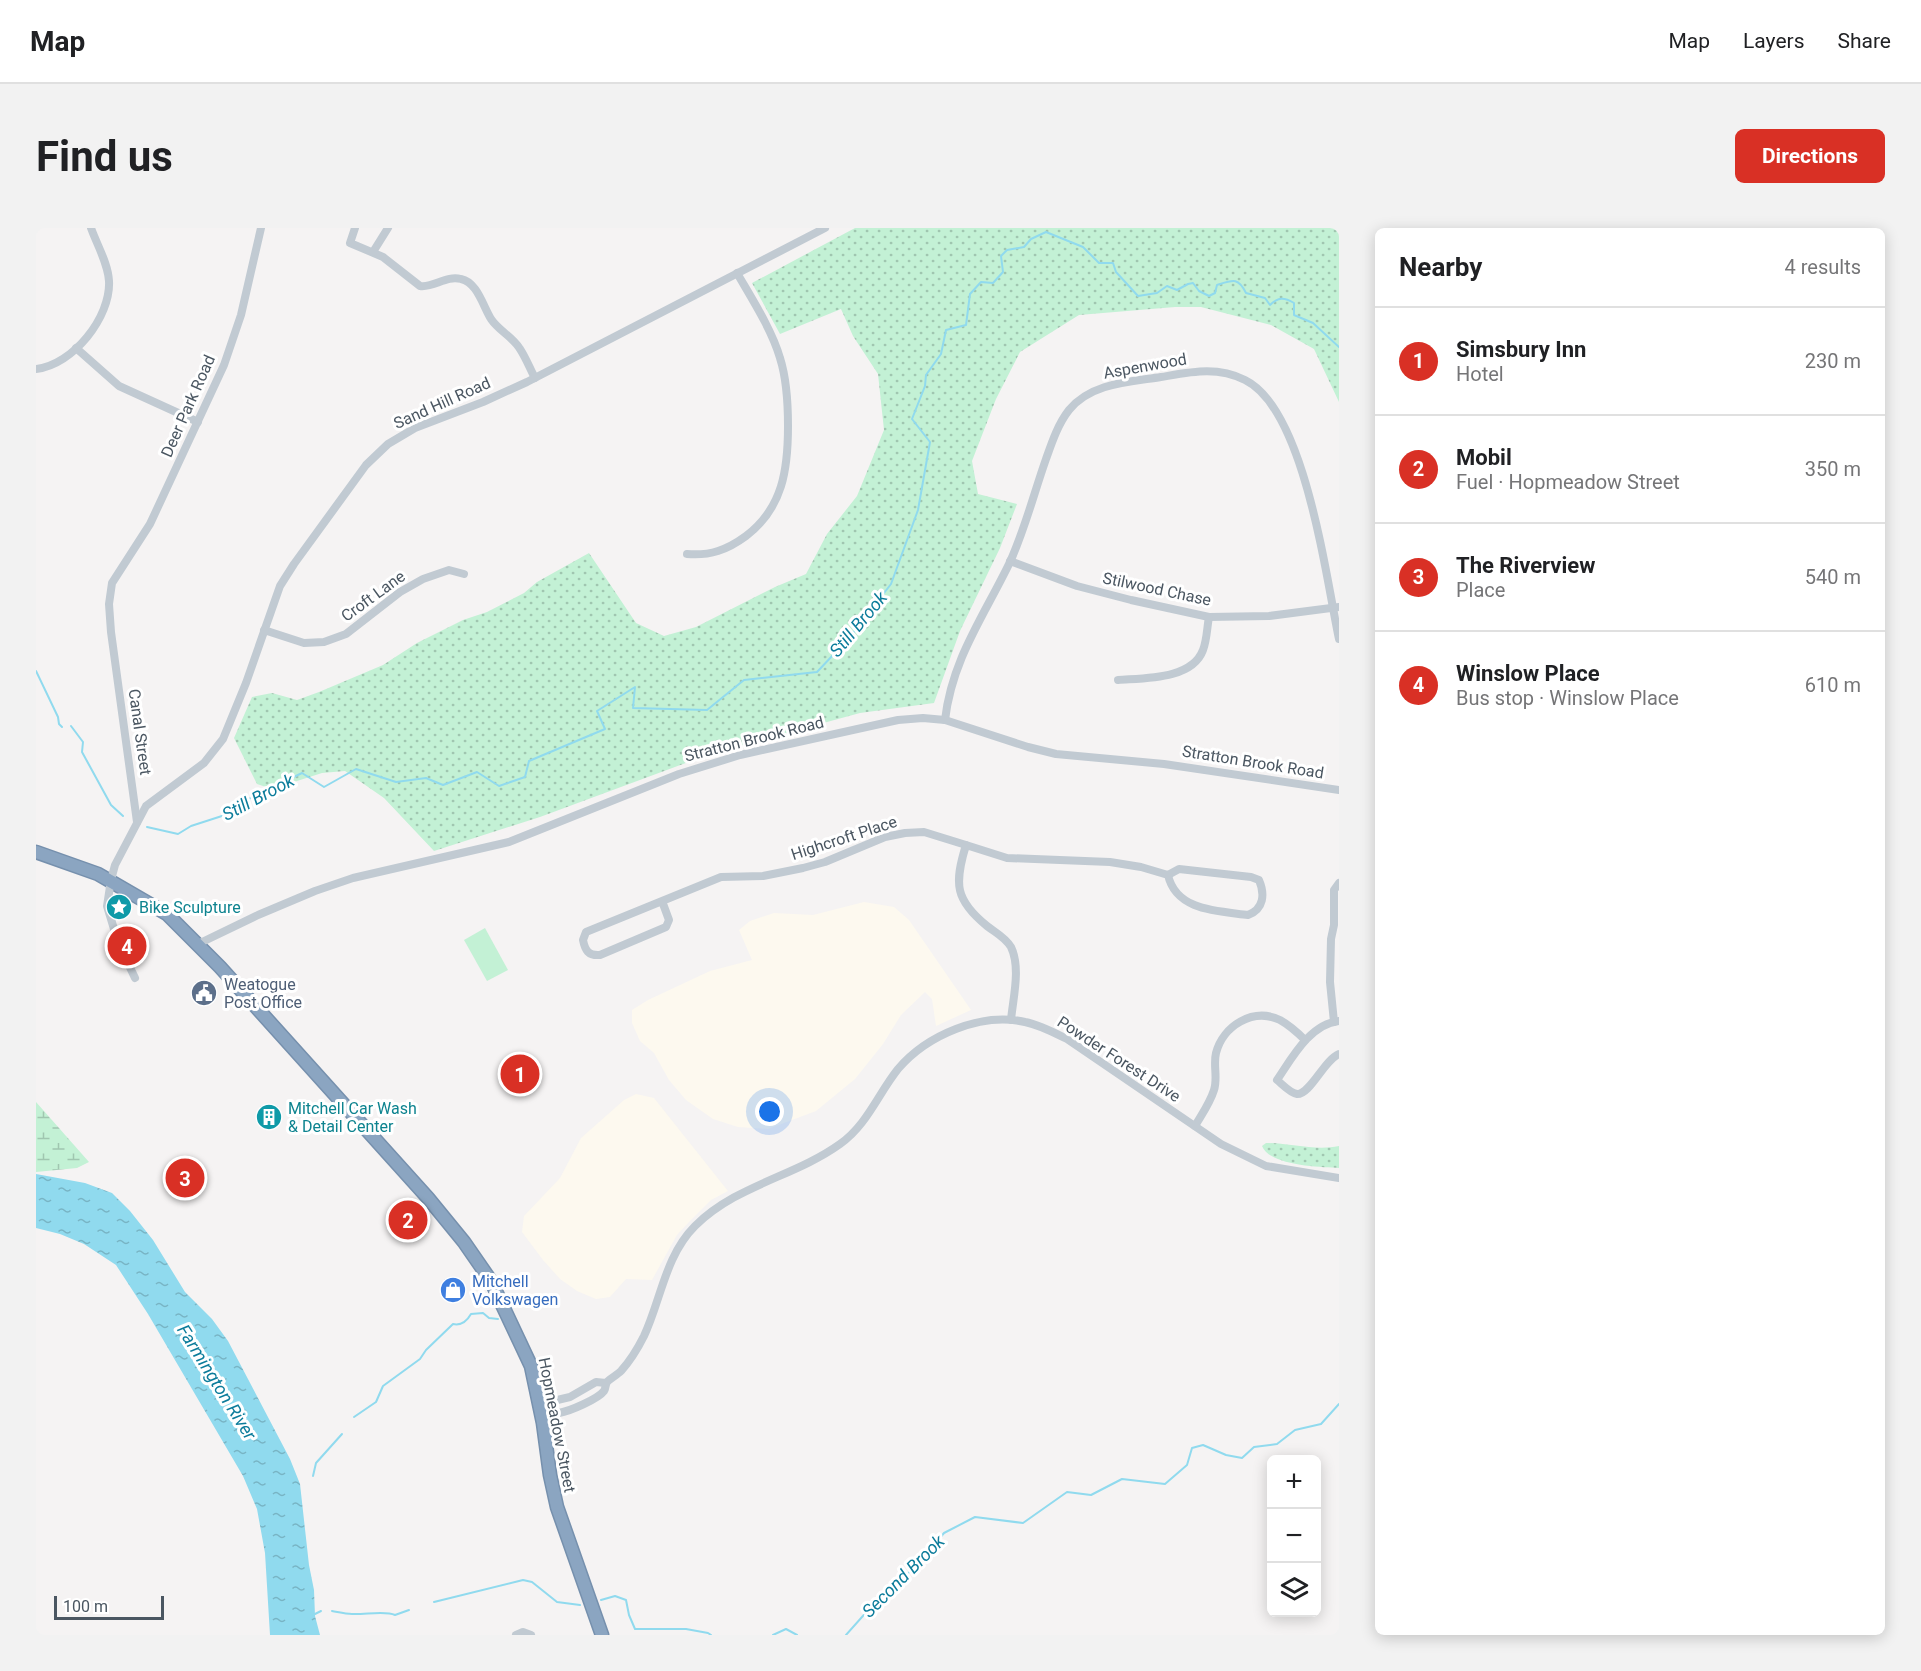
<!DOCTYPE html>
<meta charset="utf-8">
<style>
body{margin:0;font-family:Roboto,sans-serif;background:#f2f2f2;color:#202124}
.controls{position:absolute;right:18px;bottom:18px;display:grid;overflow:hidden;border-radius:9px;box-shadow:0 3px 15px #0003}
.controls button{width:54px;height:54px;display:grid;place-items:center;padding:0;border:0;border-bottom:2px solid #e0e0e0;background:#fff;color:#202124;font:30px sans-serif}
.scale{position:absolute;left:18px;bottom:15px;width:110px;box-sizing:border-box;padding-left:6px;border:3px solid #4a5661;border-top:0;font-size:16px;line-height:21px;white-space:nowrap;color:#4a5661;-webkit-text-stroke:4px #fff;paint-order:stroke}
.you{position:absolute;left:734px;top:884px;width:21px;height:21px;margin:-15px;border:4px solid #fff;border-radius:50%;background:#1a73e8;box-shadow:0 0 0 9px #1a73e833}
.badge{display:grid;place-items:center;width:39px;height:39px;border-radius:50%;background:#d93025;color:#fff;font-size:20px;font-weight:700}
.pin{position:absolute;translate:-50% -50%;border:3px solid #fff;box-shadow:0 2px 6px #0006}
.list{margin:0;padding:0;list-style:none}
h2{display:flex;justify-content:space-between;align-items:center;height:78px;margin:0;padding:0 24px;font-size:26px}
h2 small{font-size:20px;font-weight:400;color:#757577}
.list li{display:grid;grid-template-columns:39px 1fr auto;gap:18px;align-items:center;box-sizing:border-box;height:108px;padding:0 24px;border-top:2px solid #e0e0e0}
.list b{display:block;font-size:22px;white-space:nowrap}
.list p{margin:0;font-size:20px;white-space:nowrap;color:#757577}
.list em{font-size:20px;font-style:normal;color:#757577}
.icon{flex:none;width:33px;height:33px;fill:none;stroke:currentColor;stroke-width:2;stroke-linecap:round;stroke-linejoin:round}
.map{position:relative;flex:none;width:1303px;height:1407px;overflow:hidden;border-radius:9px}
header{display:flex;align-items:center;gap:36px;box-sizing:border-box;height:84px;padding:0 30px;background:#fff;border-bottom:2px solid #e0e0e0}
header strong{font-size:28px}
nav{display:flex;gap:33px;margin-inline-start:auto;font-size:21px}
.intro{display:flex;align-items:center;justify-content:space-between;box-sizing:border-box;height:144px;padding:0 36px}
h1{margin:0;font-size:42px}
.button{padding:15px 27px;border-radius:9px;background:#d93025;color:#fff;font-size:21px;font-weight:700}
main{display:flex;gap:36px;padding:0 36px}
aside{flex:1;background:#fff;border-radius:9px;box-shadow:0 3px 15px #0003}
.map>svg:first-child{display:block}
.commercial{fill:#fdf9ef}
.wetland{fill:url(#wetland-marsh)}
.park{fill:url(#park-dots)}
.garden{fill:#c3f1d5}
.water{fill:url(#water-ripples)}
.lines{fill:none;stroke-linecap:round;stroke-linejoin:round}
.stream{stroke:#90daee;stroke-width:2}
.highway-casing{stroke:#7690ad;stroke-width:15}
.minor{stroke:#c1cad2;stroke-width:8}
.highway{stroke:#8ba5c1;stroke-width:12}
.labels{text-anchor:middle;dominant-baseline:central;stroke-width:6;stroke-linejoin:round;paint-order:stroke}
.street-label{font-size:16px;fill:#4a5661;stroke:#fff}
.culture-label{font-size:16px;fill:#0d838f;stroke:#fff;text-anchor:start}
.service-label{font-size:16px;fill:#4e5e75;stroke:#fff;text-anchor:start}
.shop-label{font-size:16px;fill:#366cbe;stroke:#fff;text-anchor:start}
.water-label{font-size:18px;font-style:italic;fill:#0c7c9b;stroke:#fff}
</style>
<header>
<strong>Map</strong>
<nav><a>Map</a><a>Layers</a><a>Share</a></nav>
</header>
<div class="intro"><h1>Find us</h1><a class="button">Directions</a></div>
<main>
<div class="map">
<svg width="1303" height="1407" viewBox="0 0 1303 1407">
<defs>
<pattern id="wetland-marsh" width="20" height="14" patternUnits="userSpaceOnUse" patternTransform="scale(1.5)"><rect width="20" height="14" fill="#c3f1d5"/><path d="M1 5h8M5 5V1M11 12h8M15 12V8" fill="none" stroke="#a0c6b0"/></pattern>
<pattern id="park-dots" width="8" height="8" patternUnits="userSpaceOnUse" patternTransform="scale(1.5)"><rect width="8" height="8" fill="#c3f1d5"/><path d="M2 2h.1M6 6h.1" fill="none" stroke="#a0c6b0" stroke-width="1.8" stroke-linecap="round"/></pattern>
<pattern id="water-ripples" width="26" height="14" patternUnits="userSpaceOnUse" patternTransform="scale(1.5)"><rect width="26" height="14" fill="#90daee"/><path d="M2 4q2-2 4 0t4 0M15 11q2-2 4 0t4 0" fill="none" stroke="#78b4c4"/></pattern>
</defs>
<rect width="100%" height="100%" fill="#f5f3f3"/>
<g class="commercial">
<polygon points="828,674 858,679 873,692 935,782 900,798 896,771 889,764 865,787 847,816 819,851 780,883 732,901 702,899 677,891 650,872 633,852 618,825 604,813 596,795 596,782 612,772 674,743 716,732 703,702 714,693 738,685 777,687"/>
<polygon points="600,866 618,870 692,963 675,972 654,993 641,1007 616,1052 590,1051 574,1069 560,1071 541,1063 524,1051 507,1032 486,1004 488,988 524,950 545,910 588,872"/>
</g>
<polygon class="wetland" points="0,875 0,874 53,934 41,940 0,944"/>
<g class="park">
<polygon points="819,0 1303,0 1303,174 1278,121 1235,97 1165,79 1139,79 1043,87 984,124 960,171 936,233 942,266 981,276 964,320 924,403 898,475 824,485 674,526 504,589 398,623 348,570 309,543 286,545 236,561 221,556 198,510 216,469 236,465 261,472 283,464 347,437 381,415 427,392 451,384 488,365 501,354 553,325 600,395 628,408 660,399 739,359 770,346 791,306 821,268 848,202 842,146 817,108 805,81 744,106 716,55"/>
<path d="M1230,915C1254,915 1279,923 1303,918V940C1284,939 1234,938 1226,918Z"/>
</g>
<polygon class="garden" points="449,700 472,742 451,753 428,712"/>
<polygon class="water" points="0,946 49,955 76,965 94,983 117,1012 149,1064 176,1091 192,1113 254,1231 264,1256 273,1337 278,1362 279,1388 284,1407 234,1407 229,1325 221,1281 207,1248 112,1086 80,1037 48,1016 24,1006 0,1000"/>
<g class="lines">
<g class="stream">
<polyline points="0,443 22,489 23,496 26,499"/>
<polyline points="35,498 47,514 46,524 75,577 87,588"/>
<path d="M111,599L142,606L155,598L189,587L196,579L266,545L288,559L320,541L360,554L390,550L407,557L441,544L463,558L489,549L493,533L569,501L561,483L599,459L597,480L671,482L708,452L781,444L814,409L855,356L882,282L894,214L876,191L889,158L890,147L905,126L910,102L930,97L934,66L945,54L957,55L967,44L965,28L971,22L988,19L995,11L1010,4L1047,19L1063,35H1077L1080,44L1102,68L1121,65L1131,58L1141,62L1152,56L1157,55L1163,63L1173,68L1179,65L1181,57C1197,52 1202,49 1210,65L1229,70L1234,77C1242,69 1248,69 1258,75V87L1277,95L1303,119"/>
<path d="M318,1189L340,1174L347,1158L384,1131L390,1122L417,1096C426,1098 431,1093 435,1086L447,1085L453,1090L462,1091"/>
<polyline points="277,1248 280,1235 306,1206"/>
<polyline points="565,1372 579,1368 590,1372 593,1387 599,1401 650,1401 672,1405 675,1407"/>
<polyline points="398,1374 487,1352 496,1354 521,1374 544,1377"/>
<path d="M296,1383C302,1384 309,1386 316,1386C328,1387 349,1382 359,1387L373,1382"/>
<polyline points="277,1387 285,1383"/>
<polyline points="737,1407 750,1401 761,1407"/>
<polyline points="810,1407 850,1362 880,1339 908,1305 939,1289 987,1295 1031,1264 1055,1267 1086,1251 1129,1256 1151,1237 1156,1220 1167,1217 1190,1227 1206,1230 1218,1219 1241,1216 1259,1202 1285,1196 1303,1176"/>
</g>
<g class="highway-casing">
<polyline id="highway" points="0,624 62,646 131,686 184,739 392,970 428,1014 455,1053 495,1138 507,1195 514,1247 521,1279 566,1407"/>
</g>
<g class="minor">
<path d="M319,0L314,15L347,29L384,58C398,60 410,47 425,51C441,54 447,78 455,91C463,103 477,109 484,121C490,130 494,141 499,150"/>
<polyline points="337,24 352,0"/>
<polyline points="40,120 83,158 162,194"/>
<path d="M0,141C37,137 75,89 73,53C72,35 61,17 55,0"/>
<path d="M651,326C674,328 691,322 710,308C747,280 752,241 752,198C752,175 751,152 744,130C736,102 716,71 701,45"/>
<polyline points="974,333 1041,358 1095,372 1173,389 1233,388 1303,379"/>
<polyline points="228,402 268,415 288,414 310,406 364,364 387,351 413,342 428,346"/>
<path d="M1082,452C1107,450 1156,452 1167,422C1171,412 1171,399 1173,389"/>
<path d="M909,492C916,431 948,388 974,334C989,301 998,265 1010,231C1016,214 1022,196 1033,182C1055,155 1093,154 1125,149C1155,144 1181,138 1209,152C1269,181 1290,350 1303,411"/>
<polyline points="101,594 75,404 73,376 76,355 114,296 188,137 205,87 225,0"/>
<path d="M626,673L633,692L630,699L564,727C552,728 549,722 547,712L550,704L685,649L727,648L767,640L789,634L849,609L869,605L888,604L930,617"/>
<polyline points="162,716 222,687 279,663 317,650 473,614 643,546 704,527 862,492 887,490 909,492 992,519 1020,526 1128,536 1303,562"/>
<polyline points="99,750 82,714 71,678 75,652 79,637 110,578 168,535 187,511 210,455 244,358 258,336 330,237 352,216 379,200 447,174 491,154 789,0"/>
<path d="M975,792C977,770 985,740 975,719C969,709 960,705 951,698C919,672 918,656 930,617L971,630L1074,634L1105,639L1132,647L1143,641L1215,649L1223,652C1229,666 1228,681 1212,687C1182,683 1140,683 1132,647"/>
<path d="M1303,793C1274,796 1256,830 1241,852C1246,856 1254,865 1261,866C1274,867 1288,832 1303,826"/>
<polyline points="1298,794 1294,754 1295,711 1298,697 1298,662 1303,655"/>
<path d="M1159,898C1166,886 1174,875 1178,862C1182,850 1177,837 1180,825C1187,798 1217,779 1244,792C1253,797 1262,805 1269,812"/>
<path d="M505,1184C511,1184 518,1186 523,1185C534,1183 562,1171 568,1163C570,1160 569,1157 571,1154C575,1150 581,1147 585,1143C594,1133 602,1120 608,1108C625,1072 629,1028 659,998C700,957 758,949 804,916C831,897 842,866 862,841C891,807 945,784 989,794C1004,797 1017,804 1031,811L1185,916L1230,938L1303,950"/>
<polyline points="505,1184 517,1173 534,1169 560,1154 570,1155"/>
<polyline points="480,1407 487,1404 495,1407"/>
</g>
<use href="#highway" class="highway"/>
</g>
<defs>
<g id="sight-disc" transform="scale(1.35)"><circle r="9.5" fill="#0f9aa8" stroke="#fff"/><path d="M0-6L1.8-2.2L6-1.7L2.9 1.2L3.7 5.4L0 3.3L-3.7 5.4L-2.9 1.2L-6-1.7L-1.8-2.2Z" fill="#fff"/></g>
<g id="civic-disc" transform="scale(1.35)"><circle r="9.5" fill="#5c6f8a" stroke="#fff"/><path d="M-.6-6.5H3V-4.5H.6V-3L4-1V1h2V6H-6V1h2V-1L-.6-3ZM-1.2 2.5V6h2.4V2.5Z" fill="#fff"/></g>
<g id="building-disc" transform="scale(1.35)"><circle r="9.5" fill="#0f9aa8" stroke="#fff"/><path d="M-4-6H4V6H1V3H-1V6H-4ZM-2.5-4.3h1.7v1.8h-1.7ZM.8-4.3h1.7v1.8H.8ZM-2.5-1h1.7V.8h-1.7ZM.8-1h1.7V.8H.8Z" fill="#fff"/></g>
<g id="shop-disc" transform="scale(1.35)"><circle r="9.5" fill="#3f7fe0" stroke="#fff"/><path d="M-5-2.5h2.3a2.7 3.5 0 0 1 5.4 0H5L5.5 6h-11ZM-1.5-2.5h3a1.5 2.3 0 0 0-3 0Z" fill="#fff"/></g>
</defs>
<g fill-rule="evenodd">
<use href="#sight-disc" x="83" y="679"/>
<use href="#civic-disc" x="168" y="765"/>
<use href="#building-disc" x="233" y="889"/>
<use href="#shop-disc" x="417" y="1062"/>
</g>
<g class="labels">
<g class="street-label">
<text transform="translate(1109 138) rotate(-10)">Aspenwood</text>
<text transform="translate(406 175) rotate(-24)">Sand Hill Road</text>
<text transform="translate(152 178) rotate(-66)">Deer Park Road</text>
<text transform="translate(1121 361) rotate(12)">Stilwood Chase</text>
<text transform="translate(337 368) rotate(-36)">Croft Lane</text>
<text transform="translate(104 504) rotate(82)">Canal Street</text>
<text transform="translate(718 511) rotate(-14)">Stratton Brook Road</text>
<text transform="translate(1217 534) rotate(9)">Stratton Brook Road</text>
<text transform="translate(808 610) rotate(-18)">Highcroft Place</text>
<text transform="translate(1083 831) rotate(33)">Powder Forest Drive</text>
<text transform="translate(521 1197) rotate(79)">Hopmeadow Street</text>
</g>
<g class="culture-label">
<text x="103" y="679">Bike Sculpture</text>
<text x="252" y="880">Mitchell Car Wash<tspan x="252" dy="18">&amp; Detail Center</tspan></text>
</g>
<g class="service-label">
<text x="188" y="756">Weatogue<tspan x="188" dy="18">Post Office</tspan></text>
</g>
<g class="shop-label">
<text x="436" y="1053">Mitchell<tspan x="436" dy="18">Volkswagen</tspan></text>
</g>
<g class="water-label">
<text transform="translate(822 396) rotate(-50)">Still Brook</text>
<text transform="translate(222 569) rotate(-28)">Still Brook</text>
<text transform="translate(181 1154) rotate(58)">Farmington River</text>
<text transform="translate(867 1348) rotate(-45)">Second Brook</text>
</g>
</g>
</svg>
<div class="controls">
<button>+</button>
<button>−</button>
<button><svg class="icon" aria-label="layers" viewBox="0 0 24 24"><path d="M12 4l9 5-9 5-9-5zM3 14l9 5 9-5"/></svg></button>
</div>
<div class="scale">100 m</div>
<div class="you"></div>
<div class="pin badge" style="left:484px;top:846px">1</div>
<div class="pin badge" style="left:372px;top:992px">2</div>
<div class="pin badge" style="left:149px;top:950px">3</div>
<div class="pin badge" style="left:91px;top:718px">4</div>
</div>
<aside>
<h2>Nearby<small>4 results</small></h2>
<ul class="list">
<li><span class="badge">1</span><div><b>Simsbury Inn</b><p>Hotel</p></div><em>230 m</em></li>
<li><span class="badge">2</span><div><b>Mobil</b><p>Fuel · Hopmeadow Street</p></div><em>350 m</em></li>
<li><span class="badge">3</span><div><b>The Riverview</b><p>Place</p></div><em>540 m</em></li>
<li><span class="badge">4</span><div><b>Winslow Place</b><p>Bus stop · Winslow Place</p></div><em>610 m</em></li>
</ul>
</aside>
</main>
